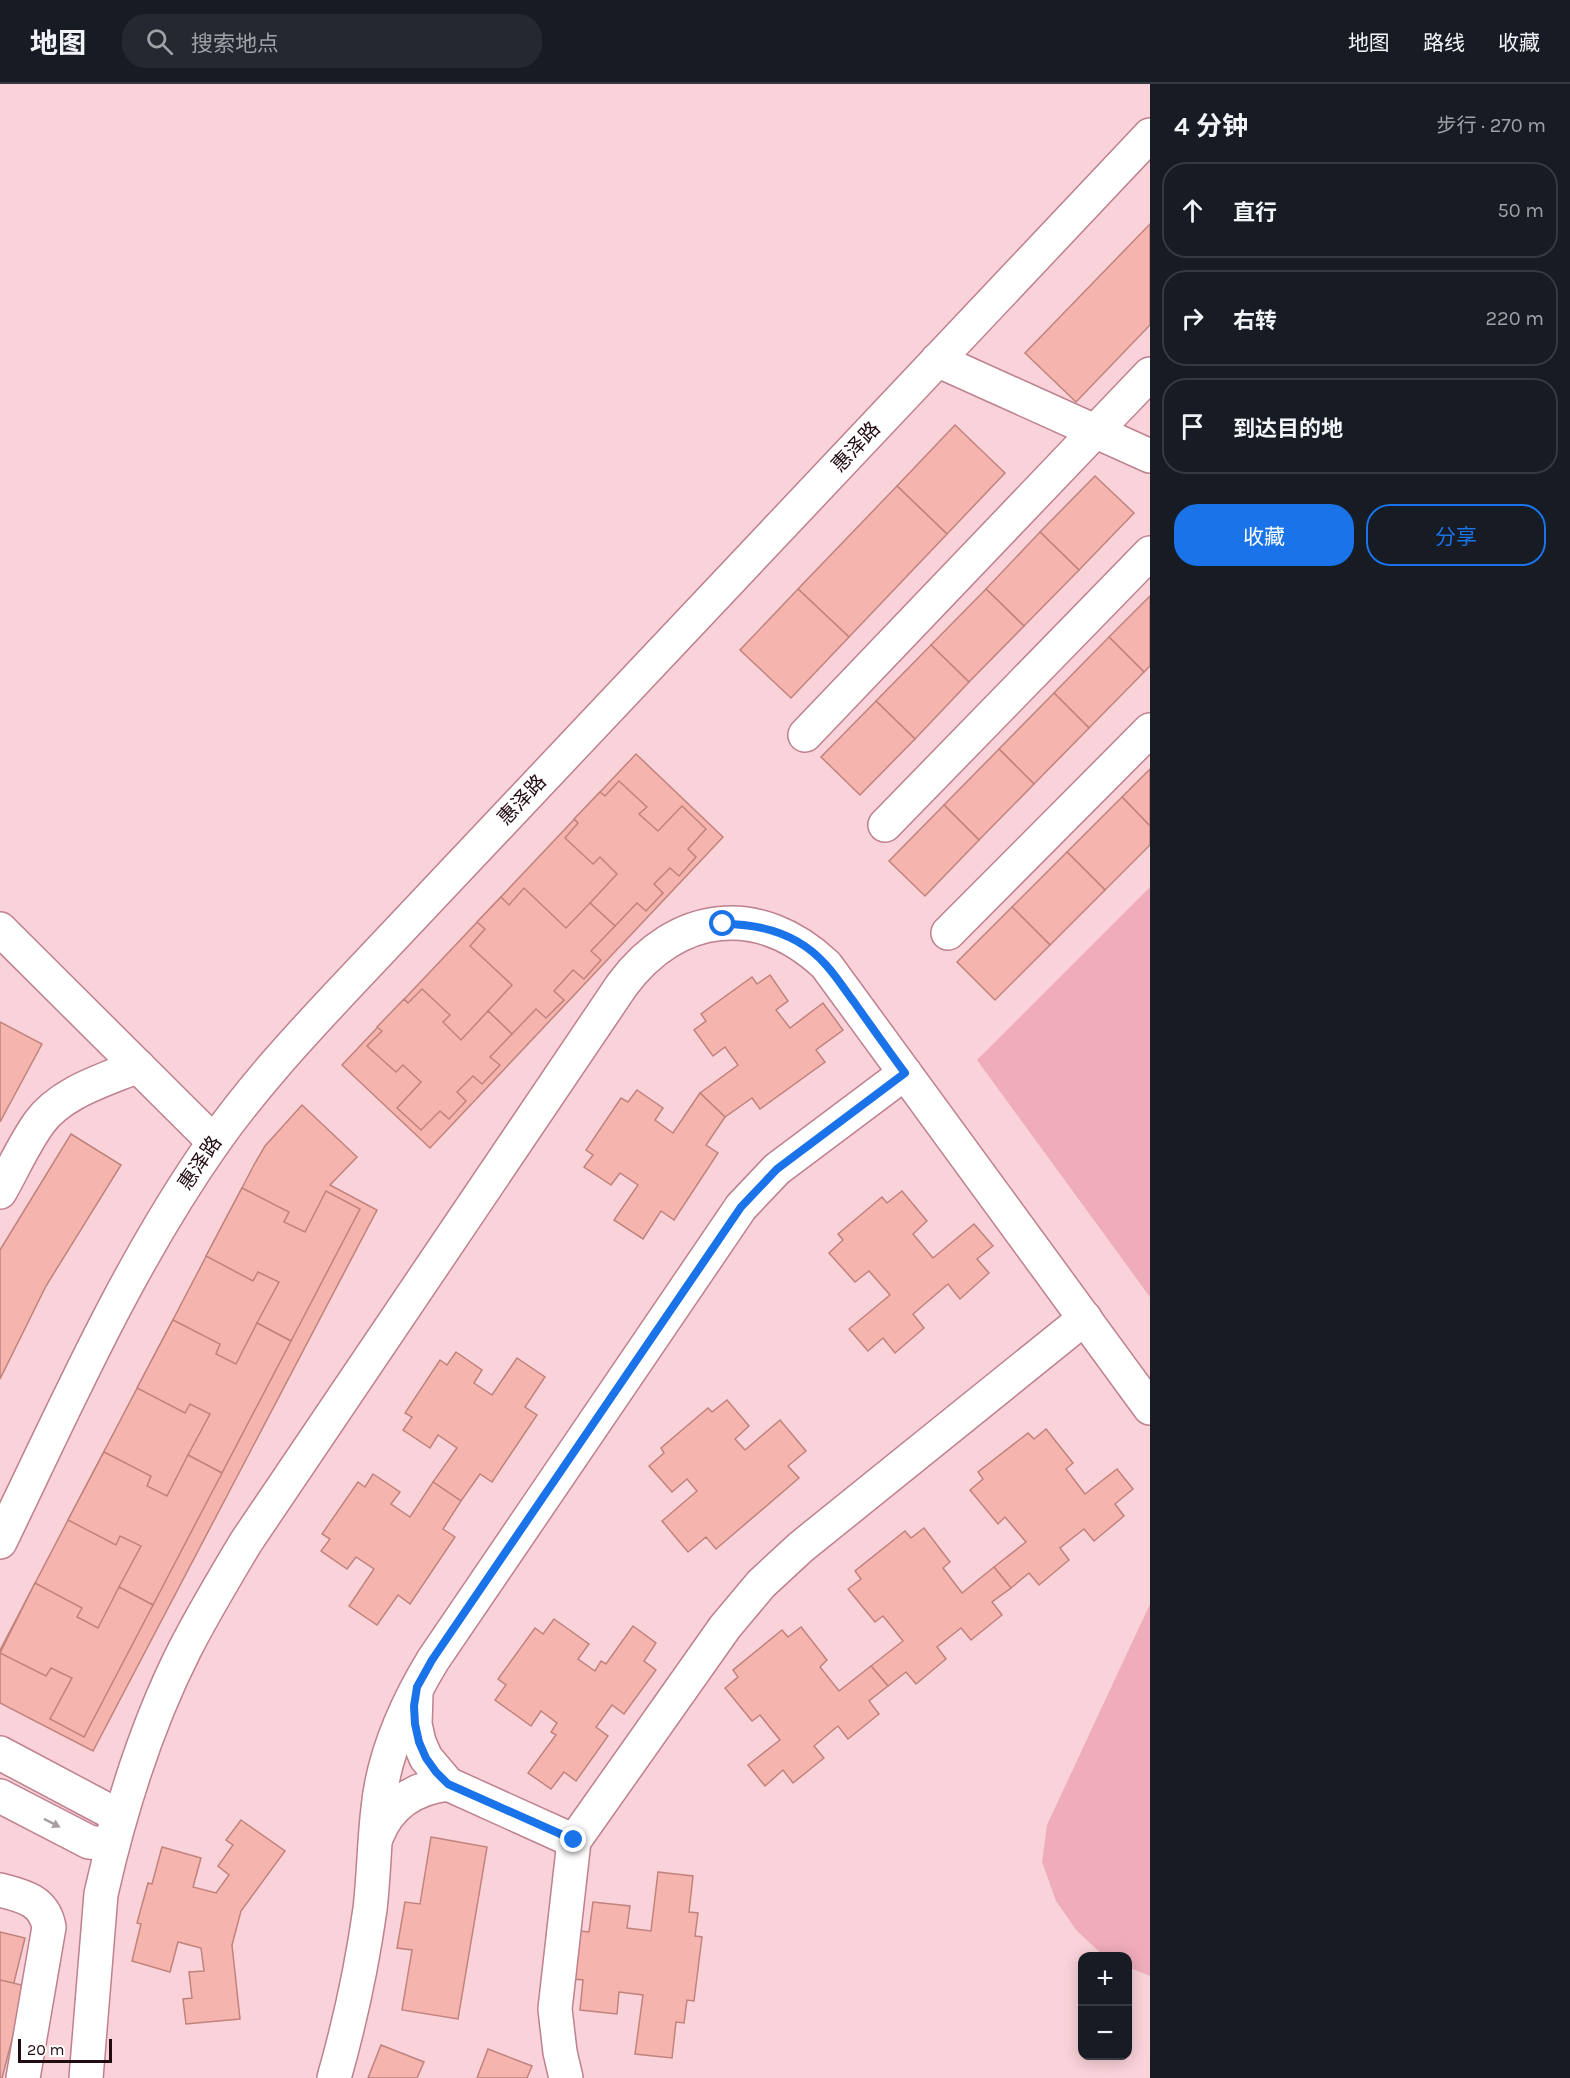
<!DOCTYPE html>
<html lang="zh">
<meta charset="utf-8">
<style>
body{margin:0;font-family:Karla,"Noto Sans SC",sans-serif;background:#242831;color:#f1f3f6}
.controls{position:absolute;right:18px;bottom:18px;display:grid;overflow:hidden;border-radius:12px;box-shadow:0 3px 15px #0003}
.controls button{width:54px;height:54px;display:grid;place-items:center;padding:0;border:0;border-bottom:2px solid #363941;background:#171b24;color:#f1f3f6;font:30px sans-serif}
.scale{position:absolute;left:18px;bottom:15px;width:94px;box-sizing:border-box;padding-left:6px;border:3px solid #220c12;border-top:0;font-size:16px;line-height:21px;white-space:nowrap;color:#220c12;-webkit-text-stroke:4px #fff;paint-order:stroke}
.stop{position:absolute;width:18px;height:18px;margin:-14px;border:4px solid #1a73e8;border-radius:50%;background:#fff}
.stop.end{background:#1a73e8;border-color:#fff;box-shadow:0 2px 6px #0008}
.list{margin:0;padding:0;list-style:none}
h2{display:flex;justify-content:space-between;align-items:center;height:78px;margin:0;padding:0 24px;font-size:26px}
h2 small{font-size:20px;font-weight:400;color:#9ea1a6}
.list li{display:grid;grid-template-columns:39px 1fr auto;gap:18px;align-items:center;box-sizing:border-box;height:96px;margin:0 12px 12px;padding:0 12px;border:2px solid #363941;border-radius:24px}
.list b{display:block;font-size:22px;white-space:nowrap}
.list em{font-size:20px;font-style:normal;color:#9ea1a6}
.actions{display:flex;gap:12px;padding:18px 24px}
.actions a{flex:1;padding:14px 0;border:2px solid #1a73e8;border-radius:24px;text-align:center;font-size:21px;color:#1a73e8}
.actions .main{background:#1a73e8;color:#fff}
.icon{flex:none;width:33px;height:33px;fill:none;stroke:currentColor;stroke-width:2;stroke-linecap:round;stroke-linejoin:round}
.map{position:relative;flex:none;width:1150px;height:1994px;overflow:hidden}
header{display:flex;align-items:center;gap:36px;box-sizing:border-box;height:84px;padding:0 30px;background:#171b24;border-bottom:2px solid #363941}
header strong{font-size:28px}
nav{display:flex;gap:33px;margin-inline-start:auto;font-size:21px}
.search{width:420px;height:54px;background:#242831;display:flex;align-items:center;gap:15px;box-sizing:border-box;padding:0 21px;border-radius:24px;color:#9ea1a6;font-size:22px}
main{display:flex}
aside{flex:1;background:#171b24}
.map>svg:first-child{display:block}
.green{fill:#efacba}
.building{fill:#f6b4ae;stroke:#c0837d;stroke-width:1.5}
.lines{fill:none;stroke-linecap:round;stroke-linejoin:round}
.minor-casing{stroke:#be818e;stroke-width:36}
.minor{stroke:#fff;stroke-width:33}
.oneway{fill:#a79ea0}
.route{stroke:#1a73e8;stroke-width:8}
.labels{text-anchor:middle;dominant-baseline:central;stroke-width:5;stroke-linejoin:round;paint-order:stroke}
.street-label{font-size:20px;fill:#220c12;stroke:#fff}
</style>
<header>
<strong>地图</strong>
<div class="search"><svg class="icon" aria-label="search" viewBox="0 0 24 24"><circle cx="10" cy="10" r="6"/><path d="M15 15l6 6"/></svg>搜索地点</div>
<nav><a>地图</a><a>路线</a><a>收藏</a></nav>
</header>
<main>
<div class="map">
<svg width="1150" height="1994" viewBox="0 0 1150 1994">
<rect width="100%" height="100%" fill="#fad2d9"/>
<g class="green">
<polygon points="1150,803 1150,1213 977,976"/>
<polygon points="1150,1520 1150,1892 1128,1883 1128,1872 1104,1872 1077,1847 1056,1817 1042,1778 1047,1741"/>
</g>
<g class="building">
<polygon points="1150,140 1150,241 1076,318 1025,269"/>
<polygon points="955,341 1005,389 947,450 897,402"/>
<polygon points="1095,392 1134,429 1079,486 1040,448"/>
<polygon points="897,402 947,450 849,553 798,505"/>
<polygon points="1040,448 1079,486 1024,542 986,505"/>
<polygon points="798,505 849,553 791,614 740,566"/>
<polygon points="986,505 1024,542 969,598 931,561"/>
<polygon points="1150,512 1150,582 1144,588 1109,553"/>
<polygon points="1109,553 1144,588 1089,644 1054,609"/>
<polygon points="931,561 969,598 915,655 876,617"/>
<polygon points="1054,609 1089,644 1034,700 999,665"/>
<polygon points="876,617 915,655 860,711 821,673"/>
<polygon points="999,665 1034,700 979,756 944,721"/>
<polygon points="636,670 723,753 430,1064 342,981"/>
<polygon points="1150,685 1150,742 1122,713"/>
<polygon points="619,697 647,723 639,730 658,747 682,722 706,745 688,765 696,773 679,792 670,784 654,800 663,809 646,827 637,819 615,842 590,819 617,790 600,773 593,780 565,754 578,739 574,735 600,708 605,712"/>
<polygon points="1122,713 1150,742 1150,761 1105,806 1067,768"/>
<polygon points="944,721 979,756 925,812 889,777"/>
<polygon points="1067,768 1105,806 1050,861 1012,823"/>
<polygon points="524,804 566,844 590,819 615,842 591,867 601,876 584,895 573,886 554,907 564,916 546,934 536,925 512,950 488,927 512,901 470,862 485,845 477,838 501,813 509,821"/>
<polygon points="1012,823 1050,861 995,916 957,878"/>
<polygon points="770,891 788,917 776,926 790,944 823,919 843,946 816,966 825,978 760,1025 752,1014 725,1033 700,1009 738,981 725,963 713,972 694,946 706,937 701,930 752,893 757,900"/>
<polygon points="422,905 450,931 443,938 461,956 488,927 512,950 490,973 500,981 482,1000 473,992 457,1008 466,1017 449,1035 440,1027 421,1046 397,1024 421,998 403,981 396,988 367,962 382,947 377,943 404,915 408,919"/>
<polygon points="0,938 42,960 0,1038"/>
<polygon points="637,1006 663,1024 655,1036 673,1049 700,1009 725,1033 706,1061 718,1069 674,1136 661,1127 643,1155 614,1136 638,1101 620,1089 611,1101 584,1083 593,1071 586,1066 621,1014 628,1018"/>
<polygon points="302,1021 357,1073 330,1101 377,1126 93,1667 0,1619 0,1566 255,1079 265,1062"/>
<polygon points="71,1050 121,1081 46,1202 0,1295 0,1166"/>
<polygon points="242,1104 289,1128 284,1138 305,1148 326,1107 360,1125 291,1257 257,1239 279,1198 258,1188 253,1197 206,1172"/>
<polygon points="902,1107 927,1137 913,1150 933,1174 974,1140 993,1162 977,1175 989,1189 960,1215 948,1200 913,1230 924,1244 895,1269 883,1254 868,1267 849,1245 890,1211 869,1187 855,1198 829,1169 843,1156 838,1150 882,1113 887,1119"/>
<polygon points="173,1236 220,1260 216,1270 236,1280 257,1239 291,1257 222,1389 188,1371 210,1330 190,1320 185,1329 137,1304"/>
<polygon points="456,1268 482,1286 474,1299 492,1311 517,1274 545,1293 525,1323 537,1331 492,1398 480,1390 461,1417 433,1398 457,1364 438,1351 430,1364 403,1346 412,1333 405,1329 440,1276 447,1281"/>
<polygon points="727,1316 749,1342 735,1355 745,1366 780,1336 806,1367 788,1382 799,1394 716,1465 706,1453 688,1468 662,1437 697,1407 687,1395 672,1408 649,1382 664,1369 661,1364 708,1324 712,1328"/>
<polygon points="1046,1345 1073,1379 1066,1385 1085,1410 1117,1385 1133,1405 1115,1420 1124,1432 1094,1457 1084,1445 1060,1464 1069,1476 1039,1501 1029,1489 1011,1504 994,1483 1026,1458 1005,1433 998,1440 970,1406 983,1395 978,1388 1028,1349 1034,1355"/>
<polygon points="104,1368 151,1392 147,1402 167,1412 188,1371 222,1389 153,1521 119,1503 141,1462 120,1452 116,1461 68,1436"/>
<polygon points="373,1390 400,1408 391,1420 410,1433 433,1398 461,1417 443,1445 455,1453 410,1520 398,1511 377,1541 349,1522 374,1485 356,1473 347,1485 321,1467 330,1455 322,1450 358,1398 365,1403"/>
<polygon points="924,1444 950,1478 943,1484 962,1509 994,1483 1011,1504 992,1518 1002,1531 971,1556 961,1544 937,1563 946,1575 916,1600 906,1588 888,1602 871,1582 903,1557 883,1532 875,1538 848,1505 861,1495 855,1487 905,1447 911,1454"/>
<polygon points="35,1499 82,1524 77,1533 98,1544 119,1503 153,1521 84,1653 50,1635 72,1594 51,1584 46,1592 0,1569"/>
<polygon points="554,1535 589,1560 578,1575 595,1587 601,1577 606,1580 633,1542 656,1559 644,1577 656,1586 624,1630 612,1621 596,1643 608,1652 576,1697 564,1688 551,1705 528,1689 556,1651 551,1648 557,1639 541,1627 531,1642 495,1616 506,1601 498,1595 535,1544 543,1550"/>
<polygon points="801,1543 827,1576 820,1583 839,1607 871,1582 888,1602 869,1617 879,1630 848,1655 838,1642 814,1662 824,1674 793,1699 783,1686 765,1702 748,1681 780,1656 760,1631 752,1637 725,1604 738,1593 733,1586 782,1546 788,1553"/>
<polygon points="241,1736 285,1767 241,1827 232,1861 240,1935 186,1940 183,1915 192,1914 189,1888 204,1887 201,1864 178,1858 170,1888 132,1877 141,1840 137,1839 148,1799 152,1800 162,1763 201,1774 193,1803 216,1809 229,1791 218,1782 233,1761 226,1756"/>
<polygon points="431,1753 487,1763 458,1935 402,1926 412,1866 397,1864 405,1818 420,1820"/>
<polygon points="658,1788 693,1792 689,1828 698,1829 695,1852 702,1853 694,1917 687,1916 684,1939 676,1938 672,1974 635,1970 643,1911 619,1908 617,1930 580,1926 583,1896 574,1895 580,1847 589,1848 593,1818 630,1822 627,1844 651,1847"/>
<polygon points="0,1848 25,1854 0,1955"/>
<polygon points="0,1896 26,1902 2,1994 0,1994"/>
<polygon points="381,1961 424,1978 417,1994 368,1994"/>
<polygon points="488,1965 532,1982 527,1994 477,1994"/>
</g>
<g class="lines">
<g class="minor-casing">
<g id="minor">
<polyline points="937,276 1150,372"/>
<polyline points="805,651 1150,290"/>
<polyline points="885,741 1150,469"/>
<polyline points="0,845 214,1058"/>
<polyline points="948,849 1150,646"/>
<path d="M0,1108C13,1085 24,1060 39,1039C61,1008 105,996 138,982"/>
<path d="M0,1458C66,1322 127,1182 214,1058C252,1004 297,955 343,906L1150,51"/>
<polyline points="416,1610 415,1640 419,1658 426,1674 448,1700 574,1757"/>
<polyline points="0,1669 111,1728 116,1735 114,1751 103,1760 89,1758 0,1712"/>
<path d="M377,1752C389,1720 414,1704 448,1700"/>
<path d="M0,1806C23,1812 44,1816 49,1843L23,1994"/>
<path d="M86,1994L101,1810C120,1726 146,1642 185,1565C204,1528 225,1493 246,1458L622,901C677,827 759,818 826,881L1150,1324"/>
<path d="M334,1994C350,1938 362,1882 370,1825C374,1791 374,1758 378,1725C383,1671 405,1622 433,1576L741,1123L777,1085L905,989"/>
<polyline points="566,1994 560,1968 555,1925 574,1757 725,1543 761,1500 801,1463 1085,1234"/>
</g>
</g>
<use href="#minor" class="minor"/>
</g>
<defs><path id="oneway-solid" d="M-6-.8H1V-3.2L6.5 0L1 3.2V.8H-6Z" transform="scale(1.5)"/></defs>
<use class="oneway" href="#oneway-solid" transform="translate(52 1739) rotate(27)"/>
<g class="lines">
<path class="route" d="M574,1756L448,1700L436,1688L426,1674L419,1658L415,1640L414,1622L417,1603L432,1576L741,1123L777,1085L905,989C888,966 871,942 854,918C845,906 836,892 826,881C799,850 762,840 723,840"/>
</g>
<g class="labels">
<g class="street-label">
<text transform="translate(856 363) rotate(-47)">惠泽路</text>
<text transform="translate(522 716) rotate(-47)">惠泽路</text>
<text transform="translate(200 1079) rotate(-56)">惠泽路</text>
</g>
</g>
</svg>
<div class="controls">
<button>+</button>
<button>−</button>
</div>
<div class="scale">20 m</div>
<div class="stop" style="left:723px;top:840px"></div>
<div class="stop end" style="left:574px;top:1756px"></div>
</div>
<aside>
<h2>4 分钟<small>步行 · 270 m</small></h2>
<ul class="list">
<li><svg class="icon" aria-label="ahead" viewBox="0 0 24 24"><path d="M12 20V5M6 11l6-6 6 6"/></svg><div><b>直行</b></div><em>50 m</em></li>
<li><svg class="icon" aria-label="right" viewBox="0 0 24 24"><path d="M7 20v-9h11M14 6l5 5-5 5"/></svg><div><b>右转</b></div><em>220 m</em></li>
<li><svg class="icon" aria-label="arrive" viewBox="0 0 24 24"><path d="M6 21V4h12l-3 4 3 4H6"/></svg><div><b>到达目的地</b></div></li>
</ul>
<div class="actions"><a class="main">收藏</a><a>分享</a></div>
</aside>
</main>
